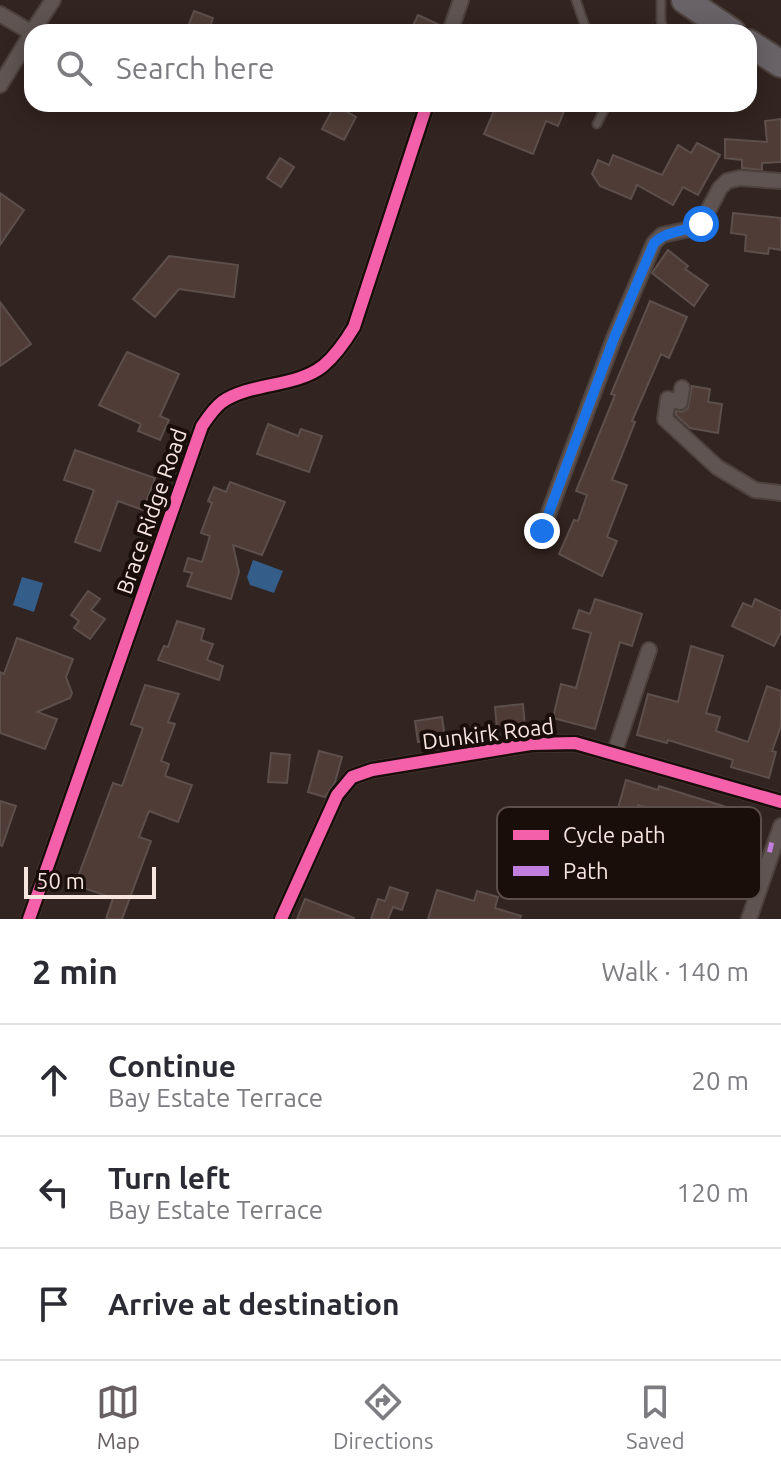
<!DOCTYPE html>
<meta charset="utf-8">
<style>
body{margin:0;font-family:Ubuntu,sans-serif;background:#f2f2f3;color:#2b2b33}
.scale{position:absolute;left:24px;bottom:20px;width:132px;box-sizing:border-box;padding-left:8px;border:4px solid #f7e5df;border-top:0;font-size:22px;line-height:28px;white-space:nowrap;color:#f7e5df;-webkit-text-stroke:6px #190e0a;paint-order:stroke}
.stop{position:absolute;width:24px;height:24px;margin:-18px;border:6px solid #1a73e8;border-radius:50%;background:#fff}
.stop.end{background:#1a73e8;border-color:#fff;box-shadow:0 2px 8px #0008}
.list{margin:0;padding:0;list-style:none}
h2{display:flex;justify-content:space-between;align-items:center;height:104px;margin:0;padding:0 32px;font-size:34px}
h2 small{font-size:26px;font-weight:400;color:#7c7c81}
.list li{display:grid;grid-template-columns:52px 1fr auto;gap:24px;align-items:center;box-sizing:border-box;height:112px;padding:0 32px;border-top:2px solid #e1e1e2}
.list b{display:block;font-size:30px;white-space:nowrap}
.list p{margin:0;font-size:26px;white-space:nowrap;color:#7c7c81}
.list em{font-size:26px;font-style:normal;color:#7c7c81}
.icon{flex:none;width:44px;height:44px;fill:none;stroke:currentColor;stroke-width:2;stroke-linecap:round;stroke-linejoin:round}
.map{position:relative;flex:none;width:781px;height:919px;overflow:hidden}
.search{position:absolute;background:#fff;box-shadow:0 4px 20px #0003;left:24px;right:24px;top:24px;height:88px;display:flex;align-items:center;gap:20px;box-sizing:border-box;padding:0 28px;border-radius:24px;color:#7c7c81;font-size:30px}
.sheet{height:440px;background:#fff}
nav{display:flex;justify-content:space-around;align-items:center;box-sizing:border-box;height:112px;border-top:2px solid #e1e1e2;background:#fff;font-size:22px;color:#7c7c81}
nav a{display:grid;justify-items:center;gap:4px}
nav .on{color:#686062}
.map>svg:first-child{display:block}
.water{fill:#355d8a}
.building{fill:#4f3c36;stroke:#5c4f4c;stroke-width:2}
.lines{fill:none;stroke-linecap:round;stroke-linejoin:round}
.lane-casing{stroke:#4d413d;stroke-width:11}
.street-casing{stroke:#4d413d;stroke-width:18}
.highway-casing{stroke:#4d413d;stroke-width:30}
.lane{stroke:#5f5451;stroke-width:7}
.street{stroke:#5f5451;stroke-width:14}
.highway{stroke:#696367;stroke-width:26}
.quiet{stroke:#c07fdc;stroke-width:10;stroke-dasharray:20 10;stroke-linecap:butt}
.cycleway-casing{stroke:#190e0a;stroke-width:17}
.cycleway{stroke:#f560ab;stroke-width:12}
.route{stroke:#1a73e8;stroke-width:10}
.labels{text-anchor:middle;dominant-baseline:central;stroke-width:8;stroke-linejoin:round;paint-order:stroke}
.street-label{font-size:22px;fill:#f7e5df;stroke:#190e0a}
.key{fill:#190e0a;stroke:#5c4e4a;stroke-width:2}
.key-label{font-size:22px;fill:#f7e5df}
</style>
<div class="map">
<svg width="781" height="919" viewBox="0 0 781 919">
<rect width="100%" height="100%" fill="#322420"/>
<g class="water">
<polygon points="253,560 283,571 274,593 250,585 247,577"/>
<polygon points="22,577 43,583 34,612 13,605"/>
</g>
<g class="building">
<polygon points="194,11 213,18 208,32 186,32"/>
<polygon points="418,15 442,26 440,32 410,32"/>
<polygon points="497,104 567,104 558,126 546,121 533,154 484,134"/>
<polygon points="335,105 356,117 344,140 322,129"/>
<polygon points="781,119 781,162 762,163 762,170 742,168 742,160 725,158 725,139 767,142 765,121"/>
<polygon points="697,143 720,155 698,195 683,187 673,205 637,185 631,199 600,186 592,174 598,160 609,165 613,155 662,175 678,145 691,153"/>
<polygon points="280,158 294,167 281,187 267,178"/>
<polygon points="0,193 24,210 0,245"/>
<polygon points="733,213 781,218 781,250 769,248 768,254 745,251 746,235 731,233"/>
<polygon points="668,250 688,266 685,269 708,285 694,306 652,273"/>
<polygon points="169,256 238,265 234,297 179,289 155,317 133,299"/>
<polygon points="650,301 687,317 669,358 661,354 632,421 635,422 612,480 627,485 607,537 617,541 602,576 559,554 574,520 578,521 587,495 576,491 615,395 611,394"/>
<polygon points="0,302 31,344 0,366"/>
<polygon points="127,352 179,374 160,416 169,420 160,440 138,431 141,424 99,405"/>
<polygon points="692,386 710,389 708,402 722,404 718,433 690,428 676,415 676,411 682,412 688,408"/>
<polygon points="268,424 298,436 301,429 322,436 309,472 257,454"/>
<polygon points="75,450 155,478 143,510 118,501 100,551 75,542 94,490 64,480"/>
<polygon points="230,482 285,502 262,555 233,545 239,572 231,599 187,586 192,573 184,571 188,558 202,562 210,536 201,533 212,503 208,501 214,487 226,492"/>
<polygon points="88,591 100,599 91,610 105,619 90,639 74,628 79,621 71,615"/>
<polygon points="595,599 642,614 632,646 620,642 595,729 553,718 561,684 576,688 591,633 573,628 579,610 590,614"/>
<polygon points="755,599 781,611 781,632 774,646 732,626 743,603 752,607"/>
<polygon points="177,621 204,629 201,640 213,644 207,660 223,666 219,680 158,660 164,646 168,647"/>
<polygon points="17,638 73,659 66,677 72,693 70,698 37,712 57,719 45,749 0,733 0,672 4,674"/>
<polygon points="691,646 723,656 706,713 720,717 716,731 748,742 767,686 781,691 781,726 772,751 776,752 769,778 731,767 733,760 668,740 667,743 637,735 648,694 678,702"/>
<polygon points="145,685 179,694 168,722 175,724 161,761 169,764 165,776 192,785 178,822 149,811 139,837 151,841 122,919 106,919 113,898 75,885 113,783 122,786 143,728 131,724"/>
<polygon points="523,704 525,726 497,729 495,707"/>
<polygon points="442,717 445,738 418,742 415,721"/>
<polygon points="319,751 342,757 335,782 325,797 308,792"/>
<polygon points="271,753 290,755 287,783 268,782"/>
<polygon points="626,780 658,790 659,786 726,807 718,828 738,834 728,863 747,868 743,886 689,871 704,821 638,805 634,821 616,815"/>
<polygon points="0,801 16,806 2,846 0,845"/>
<polygon points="390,887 408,893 402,910 393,907 388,919 371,919 378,899 385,901"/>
<polygon points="437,890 474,901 477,891 498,897 495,908 521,916 520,919 428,919"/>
<polygon points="305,899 354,918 354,919 297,919"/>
</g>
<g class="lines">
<g class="lane-casing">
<g id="lane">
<polyline points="576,0 587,32"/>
<polyline points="661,0 661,21 664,32"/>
<polyline points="597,124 607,104"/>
</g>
</g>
<g class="street-casing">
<g id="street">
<polyline points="0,14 32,33"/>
<polyline points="32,32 53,0"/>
<polyline points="450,32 461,0"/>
<polyline points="0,85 32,33"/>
<polyline points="682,388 680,402 668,399 665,419 717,467 755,490 781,493"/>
<polyline points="542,531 614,338 654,243 662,235 690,229 701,224 720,188 727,181 740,178 781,181"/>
<polyline points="614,754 649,650"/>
<path d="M29,919L202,426C208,417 214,408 222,402C251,382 295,388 323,366C336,355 345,342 354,327L427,104"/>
<polyline points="281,919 337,795 352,777 372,770 531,744 575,743 781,802"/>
<polyline points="749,919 781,826"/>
</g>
</g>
<g class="highway-casing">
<g id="highway">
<polyline points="685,0 732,32"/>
<polyline points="749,43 781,64"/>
</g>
</g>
<use href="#lane" class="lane"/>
<use href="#street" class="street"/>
<use href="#highway" class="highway"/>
<polyline class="quiet" points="739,840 773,848"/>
<g class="cycleway-casing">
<g id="cycleway">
<path d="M29,919L202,426C208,417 214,408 222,402C251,382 295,388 323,366C336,355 345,342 354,327L427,104"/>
<polyline points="281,919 337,795 352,777 372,770 531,744 575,743 781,802"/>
</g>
</g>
<use href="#cycleway" class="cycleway"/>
</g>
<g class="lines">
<path class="route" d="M542,531L614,338L654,243C667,230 685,232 701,224"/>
</g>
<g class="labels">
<g class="street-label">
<text transform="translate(151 511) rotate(-71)">Brace Ridge Road</text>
<text transform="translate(488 733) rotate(-7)">Dunkirk Road</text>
</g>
</g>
<rect x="497" y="807" width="264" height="92" rx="12" class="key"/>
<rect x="513" y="830" width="36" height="10" fill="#f560ab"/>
<rect x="513" y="866" width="36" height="10" fill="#c07fdc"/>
<g class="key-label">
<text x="563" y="843">Cycle path</text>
<text x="563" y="879">Path</text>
</g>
</svg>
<div class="scale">50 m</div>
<div class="stop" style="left:701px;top:224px"></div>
<div class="stop end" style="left:542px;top:531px"></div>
<div class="search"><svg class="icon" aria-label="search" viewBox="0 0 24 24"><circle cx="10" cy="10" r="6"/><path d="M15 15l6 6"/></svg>Search here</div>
</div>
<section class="sheet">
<h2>2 min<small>Walk · 140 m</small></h2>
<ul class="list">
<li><svg class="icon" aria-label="ahead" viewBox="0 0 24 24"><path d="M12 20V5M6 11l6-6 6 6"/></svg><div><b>Continue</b><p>Bay Estate Terrace</p></div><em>20 m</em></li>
<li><svg class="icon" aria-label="left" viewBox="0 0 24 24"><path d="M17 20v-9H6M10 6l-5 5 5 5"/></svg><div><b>Turn left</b><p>Bay Estate Terrace</p></div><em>120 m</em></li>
<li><svg class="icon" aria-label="arrive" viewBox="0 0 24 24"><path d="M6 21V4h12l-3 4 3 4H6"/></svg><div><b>Arrive at destination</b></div></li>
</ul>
</section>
<nav>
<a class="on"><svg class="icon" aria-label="map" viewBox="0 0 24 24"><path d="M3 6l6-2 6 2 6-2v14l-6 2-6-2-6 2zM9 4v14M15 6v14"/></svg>Map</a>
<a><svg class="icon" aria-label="directions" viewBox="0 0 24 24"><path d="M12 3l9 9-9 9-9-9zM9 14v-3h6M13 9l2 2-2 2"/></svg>Directions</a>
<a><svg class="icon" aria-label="saved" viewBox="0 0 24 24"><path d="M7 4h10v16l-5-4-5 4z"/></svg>Saved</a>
</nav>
